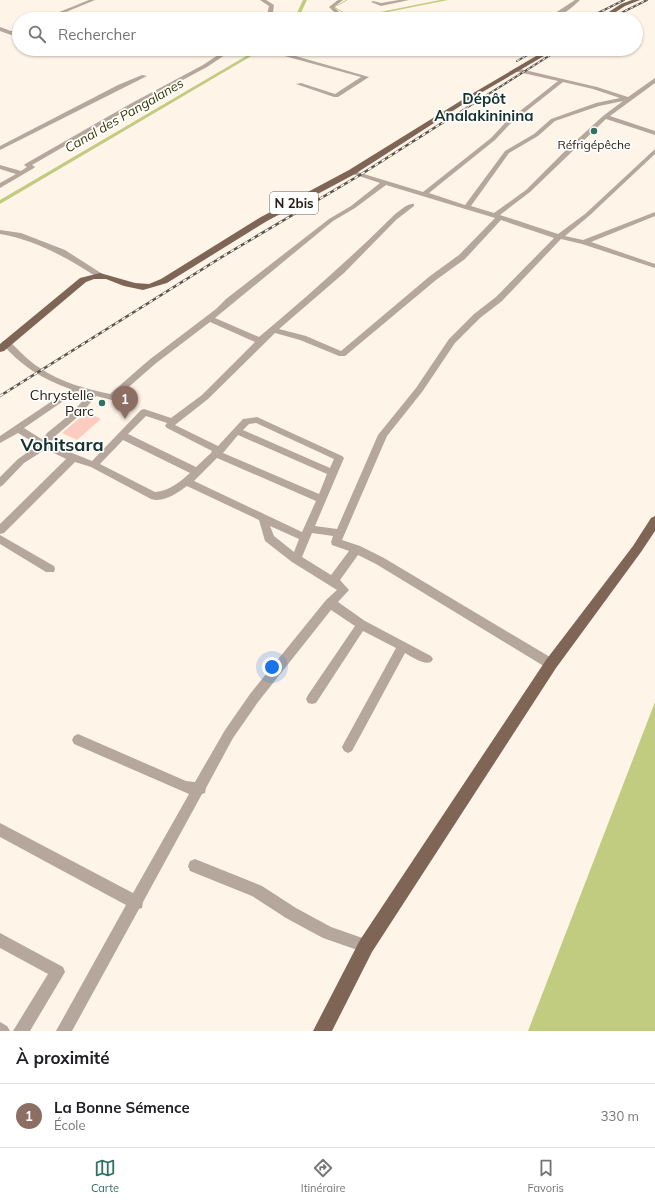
<!DOCTYPE html>
<html lang="fr">
<meta charset="utf-8">
<style>
body{margin:0;font-family:Mulish,sans-serif;background:#f6f6f6;color:#202124}
.you{position:absolute;left:272px;top:667px;width:14px;height:14px;margin:-10px;border:3px solid #fff;border-radius:50%;background:#1a73e8;box-shadow:0 0 0 6px #1a73e833}
.badge{display:grid;place-items:center;width:26px;height:26px;border-radius:50%;background:#307263;color:#fff;font-size:13px;font-weight:700}
.pin{position:absolute;translate:-50% -33px;filter:drop-shadow(0 1px 2px #0008)}
.pin::after{content:'';position:absolute;top:21px;width:14px;height:12px;background:inherit;clip-path:polygon(0 0,100% 0,50% 100%)}
.list{margin:0;padding:0;list-style:none}
h2{display:flex;justify-content:space-between;align-items:center;height:52px;margin:0;padding:0 16px;font-size:17px}
h2 small{font-size:13px;font-weight:400;color:#757577}
.list li{display:grid;grid-template-columns:26px 1fr auto;gap:12px;align-items:center;box-sizing:border-box;height:64px;padding:0 16px;border-top:1px solid #e0e0e0}
.list b{display:block;font-size:15px;white-space:nowrap}
.list p{margin:0;font-size:13px;white-space:nowrap;color:#757577}
.list em{font-size:13px;font-style:normal;color:#757577}
.icon{flex:none;width:22px;height:22px;fill:none;stroke:currentColor;stroke-width:2;stroke-linecap:round;stroke-linejoin:round}
.map{position:relative;flex:none;width:655px;height:1031px;overflow:hidden}
.search{position:absolute;background:#fff;box-shadow:0 1px 3px #0004;left:12px;right:12px;top:12px;height:44px;display:flex;align-items:center;gap:10px;box-sizing:border-box;padding:0 14px;border-radius:22px;color:#757577;font-size:15px}
.sheet{height:116px;background:#fff}
nav{display:flex;justify-content:space-around;align-items:center;box-sizing:border-box;height:56px;border-top:1px solid #e0e0e0;background:#fff;font-size:11px;color:#757577}
nav a{display:grid;justify-items:center;gap:2px}
nav .on{color:#307263}
.map>svg:first-child{display:block}
.green{fill:#fcccc1}
.water{fill:#c2cc80}
.lines{fill:none;stroke-linecap:round;stroke-linejoin:round}
.stream{stroke:#c2cc80;stroke-width:1}
.canal{fill:#c2cc80;fill-rule:evenodd}
.minor{fill:#b6a79d;fill-rule:evenodd}
.major{fill:#7f6555;fill-rule:evenodd}
.rail-far1-casing{stroke:#5e5549;stroke-width:2}
.rail-casing{stroke:#5e5549;stroke-width:2.5}
.rail-far1{stroke:#fff;stroke-width:1;stroke-dasharray:3;stroke-linecap:butt}
.rail{stroke:#fff;stroke-width:1.5;stroke-dasharray:4;stroke-linecap:butt}
.poi-dot{fill:#307263;stroke:#fff;stroke-width:1.5}
.labels{text-anchor:middle;dominant-baseline:central;stroke-width:3.5;stroke-linejoin:round;paint-order:stroke}
.far-poi-label{font-size:12px;fill:#282014;stroke:#fff}
.far-water-label{font-size:13px;font-style:italic;fill:#363b00;stroke:#fff}
.shield{fill:#fff;stroke:#68635a;stroke-width:1}
.shield-label{font-size:13px;font-weight:bold;fill:#282014}
.poi-label{font-size:14px;fill:#282014;stroke:#fff;text-anchor:end}
.far-district-label{font-size:15px;font-weight:bold;fill:#15342d;stroke:#fff}
.district-label{font-size:18px;font-weight:bold;fill:#15342d;stroke:#fff}
</style>
<div class="map">
<svg width="655" height="1031" viewBox="0 0 655 1031">
<rect width="100%" height="100%" fill="#fef4e8"/>
<polygon class="green" points="87,412 101,419 77,440 62,433"/>
<polygon class="water" points="655,702 655,1031 528,1031"/>
<g class="lines">
<polyline class="stream" points="342,19 344,13 334,7 347,0"/>
<g class="canal">
<polygon points="303,0 307,0 298,19 294,19"/>
<polygon points="440,0 448,0 353,19 345,19"/>
<polygon points="258,49 263,49 0,204 0,200"/>
</g>
<g class="minor">
<polygon points="89,0 95,0 49,19 42,19"/>
<polygon points="260,0 266,0 274,5 272,19 266,19 269,6"/>
<polygon points="338,0 343,0 334,7 342,15 342,17 323,19 312,13 316,12 328,18 337,15 329,7"/>
<polygon points="399,0 409,0 381,6 371,2 373,1 381,3"/>
<path d="M575,0H580C572,8 559,19 546,19Z"/>
<polygon points="0,27 11,31 19,27 19,31 11,35 0,31"/>
<polygon points="227,49 234,49 207,67 134,106 32,165 35,167 34,168 0,188 0,183 16,174 0,169 0,165 21,171 27,167 24,165 25,164 130,104 203,65"/>
<polygon points="477,49 490,49 487,51"/>
<polygon points="281,53 285,53 369,77 338,97 334,97 296,84 301,83 335,94 361,77 281,55"/>
<path d="M516,68L597,87L628,97L655,78V83L610,116L655,131V135L606,119L530,192L500,215L558,234L585,214L655,149V154L589,216L565,236L583,240L655,212V216L591,242L655,264V268L582,244L561,239L502,301L480,318L455,343L422,392L387,436L342,540L360,546L384,558L555,660L557,664L555,668L551,669L547,668L376,564L358,555L340,580L349,590L338,602L365,621L431,656L433,659L431,662C423,665 412,657 405,653L352,751L348,753L344,751L342,747L344,743L396,648L363,631L316,703L312,704L308,703L306,699L308,695L355,626L331,610L258,702L233,738L206,788L205,793L202,794L143,902L142,908L139,909L72,1031H56L126,905L0,837V823L133,893L189,794L74,744L72,740L74,736L78,734L186,781L195,782L225,730L250,694L326,600L337,590L292,562L265,541L259,520L187,486C177,493 164,503 151,499L91,467L75,462L4,533L0,534V524L66,459L46,449L24,463L3,485L0,487V477L18,459L38,445L18,433L0,443V436L70,389C44,380 19,365 2,343L3,341H9C19,350 28,361 40,368C60,382 86,389 110,394L149,360L216,309L226,299L329,219L351,206L380,183L350,173V171H354L423,192L491,138L506,122L558,81L514,71L513,70ZM563,82L593,89L620,98L596,103L551,119L534,134L505,151L465,205L429,193L495,140L510,124ZM623,101L603,116L568,148L526,190L494,213L471,206L509,153L538,136L555,121L599,106ZM386,185L495,218L459,255L430,276L341,351L306,336L279,329L344,273L396,220L414,206V204C407,202 391,218 385,224C344,264 302,301 259,337L215,318L333,221L355,208ZM501,220L554,238L496,297L474,314L449,339L416,388L378,435L337,529L315,526L344,458L342,456L257,417L243,419L218,446L175,425L208,399L275,333L300,340L339,356H345L436,280L465,259ZM210,322L255,342L202,395L171,418L144,409L141,410L92,461L50,444L54,437L80,415L96,396L112,400L115,399L155,364ZM78,391L88,394L74,411L47,433L43,440L24,428ZM146,416L167,423L165,426L167,428L212,451L211,453L196,467L128,434ZM256,423L334,459L330,468L243,430L249,424ZM238,435L327,474L319,494L223,453ZM123,440L190,473C180,482 169,491 155,492L100,464ZM217,458L316,501L302,532L194,481ZM270,526L299,539L294,552L274,536ZM312,533L333,536L331,542L332,545L349,551L331,575L302,557Z"/>
<polygon points="142,75 147,76 0,150 0,146 118,85"/>
<path d="M0,230L21,233L65,250L104,275L103,277H97C67,258 36,240 0,234Z"/>
<polygon points="0,535 54,566 55,569 54,572 46,572 0,544"/>
<polygon points="195,859 262,886 296,908 331,927 371,941 373,946 371,951 366,953 323,938 286,918 252,896 190,871 188,866 190,861"/>
<polygon points="0,933 63,967 65,972 30,1031 13,1031 48,974 0,948"/>
<polygon points="0,1022 7,1026 10,1031 0,1031"/>
</g>
<g class="major">
<polygon points="632,0 640,0 625,6 605,19 598,19 621,4"/>
<polygon points="548,49 556,49 479,94 355,174 267,221 167,283 143,290 124,286 106,279 94,279 86,282 4,351 0,352 0,344 80,278 100,273 135,283 149,284 161,279 261,217 349,170 475,92"/>
<polygon points="655,516 655,531 641,552 556,668 372,952 332,1031 313,1031 360,940 546,660 633,546 651,518"/>
</g>
<g class="rail-far1-casing">
<g id="rail-far1">
<polyline points="586,19 624,0"/>
<polyline points="609,19 647,0"/>
<polyline points="517,61 538,49"/>
<polyline points="441,124 560,49"/>
</g>
</g>
<g class="rail-casing">
<polyline id="rail" points="0,396 225,255 360,175 442,123"/>
</g>
<use href="#rail-far1" class="rail-far1"/>
<use href="#rail" class="rail"/>
</g>
<g class="poi-dot">
<circle cx="594" cy="131" r="4"/>
<circle cx="102" cy="403" r="4"/>
</g>
<g class="labels">
<g class="far-poi-label">
<text x="594" y="144">Réfrigépêche</text>
</g>
<g class="far-water-label">
<text transform="translate(124 115) rotate(-30)">Canal des Pangalanes</text>
</g>
<rect class="shield" x="270" y="192" width="48" height="22" rx="3"/>
<g class="shield-label">
<text x="294" y="203">N 2bis</text>
</g>
<g class="poi-label">
<text x="94" y="395">Chrystelle<tspan x="94" dy="16">Parc</tspan></text>
</g>
<g class="far-district-label">
<text x="484" y="98">Dépôt<tspan x="484" dy="17">Analakininina</tspan></text>
</g>
<g class="district-label">
<text x="62" y="444">Vohitsara</text>
</g>
</g>
</svg>
<div class="you"></div>
<div class="pin badge" style="left:125px;top:419px;background:#8d6e63">1</div>
<div class="search"><svg class="icon" aria-label="search" viewBox="0 0 24 24"><circle cx="10" cy="10" r="6"/><path d="M15 15l6 6"/></svg>Rechercher</div>
</div>
<section class="sheet">
<h2>À proximité<small></small></h2>
<ul class="list">
<li><span class="badge" style="background:#8d6e63">1</span><div><b>La Bonne Sémence</b><p>École</p></div><em>330 m</em></li>
</ul>
</section>
<nav>
<a class="on"><svg class="icon" aria-label="map" viewBox="0 0 24 24"><path d="M3 6l6-2 6 2 6-2v14l-6 2-6-2-6 2zM9 4v14M15 6v14"/></svg>Carte</a>
<a><svg class="icon" aria-label="directions" viewBox="0 0 24 24"><path d="M12 3l9 9-9 9-9-9zM9 14v-3h6M13 9l2 2-2 2"/></svg>Itinéraire</a>
<a><svg class="icon" aria-label="saved" viewBox="0 0 24 24"><path d="M7 4h10v16l-5-4-5 4z"/></svg>Favoris</a>
</nav>
